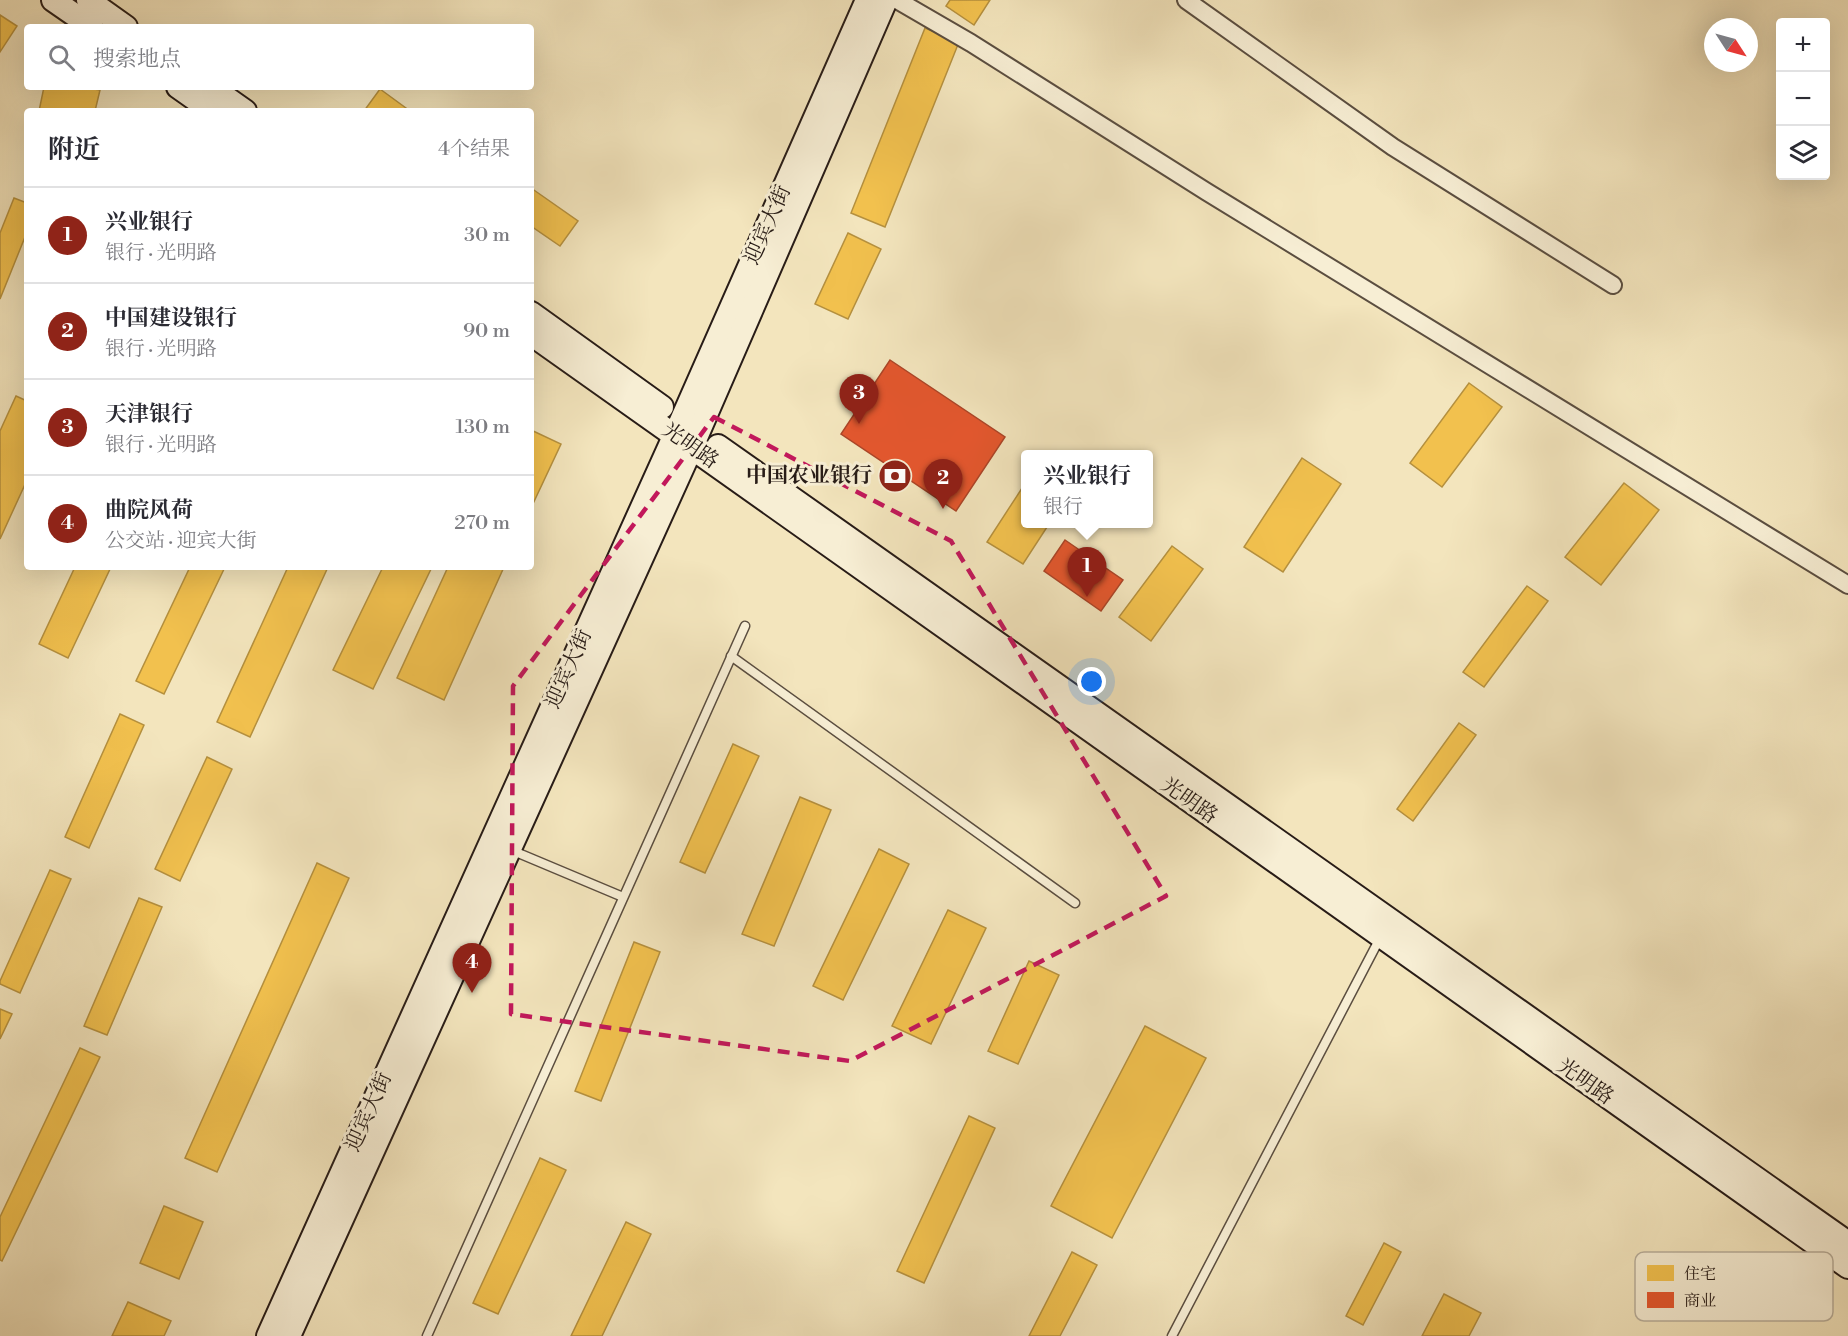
<!DOCTYPE html>
<html lang="zh">
<meta charset="utf-8">
<style>
body{margin:0;font-family:"Libre Bodoni","Noto Serif SC",serif;background:#f2f2f3;color:#2b2b33}
.controls{position:absolute;right:18px;top:18px;display:grid;overflow:hidden;border-radius:6px;box-shadow:0 6px 24px #0002}
.controls button{width:54px;height:54px;display:grid;place-items:center;padding:0;border:0;border-bottom:2px solid #e1e1e2;background:#fff;color:#2b2b33;font:30px sans-serif}
.compass{position:absolute;left:1704px;top:18px;width:54px;height:54px;border-radius:50%;background:#fff;box-shadow:0 6px 24px #0002;rotate:126deg}
.you{position:absolute;left:1092px;top:682px;width:21px;height:21px;margin:-15px;border:4px solid #fff;border-radius:50%;background:#1a73e8;box-shadow:0 0 0 9px #1a73e833}
.badge{display:grid;place-items:center;width:39px;height:39px;border-radius:50%;background:#8f2418;color:#fff;font-size:20px;font-weight:700}
.pin{position:absolute;translate:-50% -50px;filter:drop-shadow(0 2px 3px #0008)}
.pin::after{content:'';position:absolute;top:32px;width:21px;height:18px;background:inherit;clip-path:polygon(0 0,100% 0,50% 100%)}
.popup{position:absolute;left:1021px;top:450px;width:132px;height:78px;box-sizing:border-box;display:grid;place-content:center;border-radius:6px;background:#fff;filter:drop-shadow(0 2px 4px #0005);font-size:20px;white-space:nowrap;color:#7c7c81}
.popup b{font-size:22px;color:#2b2b33}
.popup::after{content:'';position:absolute;left:50%;top:100%;margin-left:-12px;border:12px solid transparent;border-top-color:#fff}
.list{margin:0;padding:0;list-style:none}
h2{display:flex;justify-content:space-between;align-items:center;height:78px;margin:0;padding:0 24px;font-size:26px}
h2 small{font-size:20px;font-weight:400;color:#7c7c81}
.list li{display:grid;grid-template-columns:39px 1fr auto;gap:18px;align-items:center;box-sizing:border-box;height:96px;padding:0 24px;border-top:2px solid #e1e1e2}
.list b{display:block;font-size:22px;white-space:nowrap}
.list p{margin:0;font-size:20px;white-space:nowrap;color:#7c7c81}
.list em{font-size:20px;font-style:normal;color:#7c7c81}
.icon{flex:none;width:33px;height:33px;fill:none;stroke:currentColor;stroke-width:2;stroke-linecap:round;stroke-linejoin:round}
.map{position:relative;flex:none;width:1848px;height:1336px;overflow:hidden}
.search{position:absolute;background:#fff;box-shadow:0 6px 24px #0002;left:24px;top:24px;width:510px;height:66px;display:flex;align-items:center;gap:15px;box-sizing:border-box;padding:0 21px;border-radius:6px;color:#7c7c81;font-size:22px}
.panel{position:absolute;background:#fff;box-shadow:0 6px 24px #0002;left:24px;top:108px;width:510px;height:462px;border-radius:6px}
.map>svg:first-child{display:block}
.homes{fill:#f2c14e;stroke:#b5903e;stroke-width:1.5}
.shops{fill:#e4572e;stroke:#ac4527;stroke-width:1.5}
.lines{fill:none;stroke-linecap:round;stroke-linejoin:round}
.lane-casing{stroke:#5b4e40;stroke-width:11}
.street-casing{stroke:#5b4e40;stroke-width:20}
.secondary-casing{stroke:#281c17;stroke-width:26}
.lane{stroke:#f7eed4;stroke-width:8}
.street{stroke:#f7eed4;stroke-width:16}
.secondary{stroke:#f7eed4;stroke-width:22}
.marked{fill:none;stroke:#c2185b;stroke-width:4.5;stroke-dasharray:12 8;stroke-linejoin:round}
.labels{text-anchor:middle;dominant-baseline:central;stroke-width:6;stroke-linejoin:round;paint-order:stroke}
.street-label{font-size:21px;fill:#281c17;stroke:#f7eed4}
.poi-label{font-size:21px;font-weight:bold;fill:#281c17;stroke:#f7eed4;text-anchor:end}
.key{fill:#f7eed4;stroke:#b9af9b;stroke-width:1.5}
.key-label{font-size:16px;fill:#281c17}
</style>
<div class="map">
<svg width="1848" height="1336" viewBox="0 0 1848 1336">
<rect width="100%" height="100%" fill="#f3e5bd"/>
<filter id="stains"><feTurbulence type="fractalNoise" baseFrequency=".00333" numOctaves="4"/><feColorMatrix values="0 0 0 0 .2 0 0 0 0 .09 0 0 0 0 .02 0 0 0 .5 -.17"/></filter>
<radialGradient id="worn" r=".72"><stop offset=".6" stop-color="#630" stop-opacity="0"/><stop offset="1" stop-color="#630" stop-opacity=".3"/></radialGradient>
<g class="homes">
<polygon points="950,0 990,0 974,25 946,6"/>
<polygon points="0,15 17,26 0,52"/>
<polygon points="925,28 959,42 885,227 851,213"/>
<polygon points="44,87 82,87 100,90 95,111 39,111"/>
<polygon points="380,89 410,111 364,111"/>
<polygon points="531,188 578,221 560,246 531,226"/>
<polygon points="14,198 27,203 27,232 0,299 0,233"/>
<polygon points="848,233 881,249 848,319 815,304"/>
<polygon points="1469,383 1502,407 1442,487 1410,463"/>
<polygon points="16,396 27,401 27,480 0,539 0,431"/>
<polygon points="531,430 561,444 531,508"/>
<polygon points="1302,458 1341,484 1283,572 1244,547"/>
<polygon points="1026,482 1026,524 1049,524 1023,564 987,542"/>
<polygon points="1624,483 1659,510 1601,585 1565,557"/>
<polygon points="1172,546 1203,569 1151,641 1119,617"/>
<polygon points="75,567 111,567 68,658 39,644"/>
<polygon points="190,567 225,567 164,694 136,681"/>
<polygon points="288,567 328,567 250,737 217,722"/>
<polygon points="383,567 432,567 373,689 333,670"/>
<polygon points="448,567 504,567 444,700 397,678"/>
<polygon points="1527,586 1548,601 1484,687 1463,672"/>
<polygon points="120,714 144,725 89,848 65,837"/>
<polygon points="1459,723 1476,735 1413,821 1397,809"/>
<polygon points="733,744 759,756 705,873 680,862"/>
<polygon points="207,757 232,769 180,881 155,869"/>
<polygon points="800,797 831,810 774,946 742,934"/>
<polygon points="879,849 909,864 843,1000 813,986"/>
<polygon points="317,863 349,878 217,1172 185,1158"/>
<polygon points="50,870 71,879 20,993 0,984 0,981"/>
<polygon points="139,898 162,907 107,1035 84,1026"/>
<polygon points="948,910 986,928 931,1044 892,1026"/>
<polygon points="634,942 660,952 601,1101 575,1091"/>
<polygon points="1029,961 1059,975 1018,1064 988,1051"/>
<polygon points="0,1009 12,1014 0,1039"/>
<polygon points="1145,1026 1206,1058 1112,1238 1051,1206"/>
<polygon points="80,1048 100,1057 2,1261 0,1260 0,1217"/>
<polygon points="969,1116 995,1128 924,1283 897,1271"/>
<polygon points="540,1158 566,1170 498,1314 473,1303"/>
<polygon points="164,1206 203,1222 179,1279 140,1263"/>
<polygon points="626,1222 651,1234 602,1336 571,1336"/>
<polygon points="1384,1243 1401,1252 1363,1325 1346,1316"/>
<polygon points="1072,1252 1097,1265 1060,1336 1029,1336"/>
<polygon points="1444,1294 1481,1313 1469,1336 1422,1336"/>
<polygon points="128,1302 171,1321 164,1336 112,1336"/>
</g>
<g class="shops">
<polygon points="890,360 1005,437 956,511 841,434"/>
<polygon points="1065,540 1123,580 1101,611 1044,571"/>
</g>
<g class="lines">
<g class="lane-casing">
<g id="lane">
<polyline points="731,656 1075,903"/>
<polyline points="511,850 623,897"/>
<polyline points="427,1336 745,626"/>
<polyline points="1172,1336 1380,938"/>
</g>
</g>
<g class="street-casing">
<g id="street">
<polyline points="897,0 971,43 1207,192 1848,585"/>
<polyline points="1186,0 1393,147 1613,285"/>
</g>
</g>
<g class="secondary-casing">
<g id="secondary">
<polyline points="53,0 92,27"/>
<polyline points="88,0 126,27"/>
<polyline points="178,87 212,111"/>
<polyline points="211,87 245,111"/>
<polyline points="531,313 662,407"/>
<polyline points="531,334 1848,1267"/>
<polyline points="718,446 1848,1243"/>
<polyline points="268,1336 681,421 867,0"/>
<polyline points="289,1336 692,447 886,0"/>
</g>
</g>
<use href="#lane" class="lane"/>
<use href="#street" class="street"/>
<use href="#secondary" class="secondary"/>
</g>
<path class="marked" d="M714,417L951,541L1166,896L850,1061L511,1014L513,686Z"/>
<defs>
<g id="bank-disc" transform="scale(1.725)"><circle r="9.5" fill="#8f2418" stroke="#f7eed4"/><path d="M-6-4H6V4H-6ZM0-2.3a2.3 2.3 0 1 0 0 4.6a2.3 2.3 0 1 0 0-4.6Z" fill="#fff"/></g>
</defs>
<g fill-rule="evenodd">
<use href="#bank-disc" x="895" y="476"/>
</g>
<g class="labels">
<g class="street-label">
<text transform="translate(768 225) rotate(-66)">迎宾大街</text>
<text transform="translate(690 446) rotate(35)">光明路</text>
<text transform="translate(569 669) rotate(-66)">迎宾大街</text>
<text transform="translate(1189 801) rotate(35)">光明路</text>
<text transform="translate(1585 1082) rotate(35)">光明路</text>
<text transform="translate(369 1112) rotate(-66)">迎宾大街</text>
</g>
<g class="poi-label">
<text x="872" y="476">中国农业银行</text>
</g>
</g>
<rect x="1635" y="1252" width="198" height="69" rx="9" class="key"/>
<rect x="1647" y="1265" width="27" height="16" fill="#f2c14e"/>
<rect x="1647" y="1292" width="27" height="16" fill="#e4572e"/>
<g class="key-label">
<text x="1684" y="1279">住宅</text>
<text x="1684" y="1306">商业</text>
</g>
<rect width="100%" height="100%" filter="url(#stains)"/>
<rect width="100%" height="100%" fill="url(#worn)"/>
</svg>
<div class="controls">
<button>+</button>
<button>−</button>
<button><svg class="icon" aria-label="layers" viewBox="0 0 24 24"><path d="M12 4l9 5-9 5-9-5zM3 14l9 5 9-5"/></svg></button>
</div>
<svg class="compass" viewBox="-18 -18 36 36"><path d="M0-13l5 13h-10z" fill="#e53935"/><path d="M0 13l5-13h-10z" fill="#7c7c81"/></svg>
<div class="you"></div>
<div class="pin badge" style="left:1087px;top:597px">1</div>
<div class="popup"><b>兴业银行</b>银行</div>
<div class="pin badge" style="left:943px;top:509px">2</div>
<div class="pin badge" style="left:859px;top:424px">3</div>
<div class="pin badge" style="left:472px;top:993px">4</div>
<div class="search"><svg class="icon" aria-label="search" viewBox="0 0 24 24"><circle cx="10" cy="10" r="6"/><path d="M15 15l6 6"/></svg>搜索地点</div>
<section class="panel">
<h2>附近<small>4个结果</small></h2>
<ul class="list">
<li><span class="badge">1</span><div><b>兴业银行</b><p>银行 · 光明路</p></div><em>30 m</em></li>
<li><span class="badge">2</span><div><b>中国建设银行</b><p>银行 · 光明路</p></div><em>90 m</em></li>
<li><span class="badge">3</span><div><b>天津银行</b><p>银行 · 光明路</p></div><em>130 m</em></li>
<li><span class="badge">4</span><div><b>曲院风荷</b><p>公交站 · 迎宾大街</p></div><em>270 m</em></li>
</ul>
</section>
</div>
